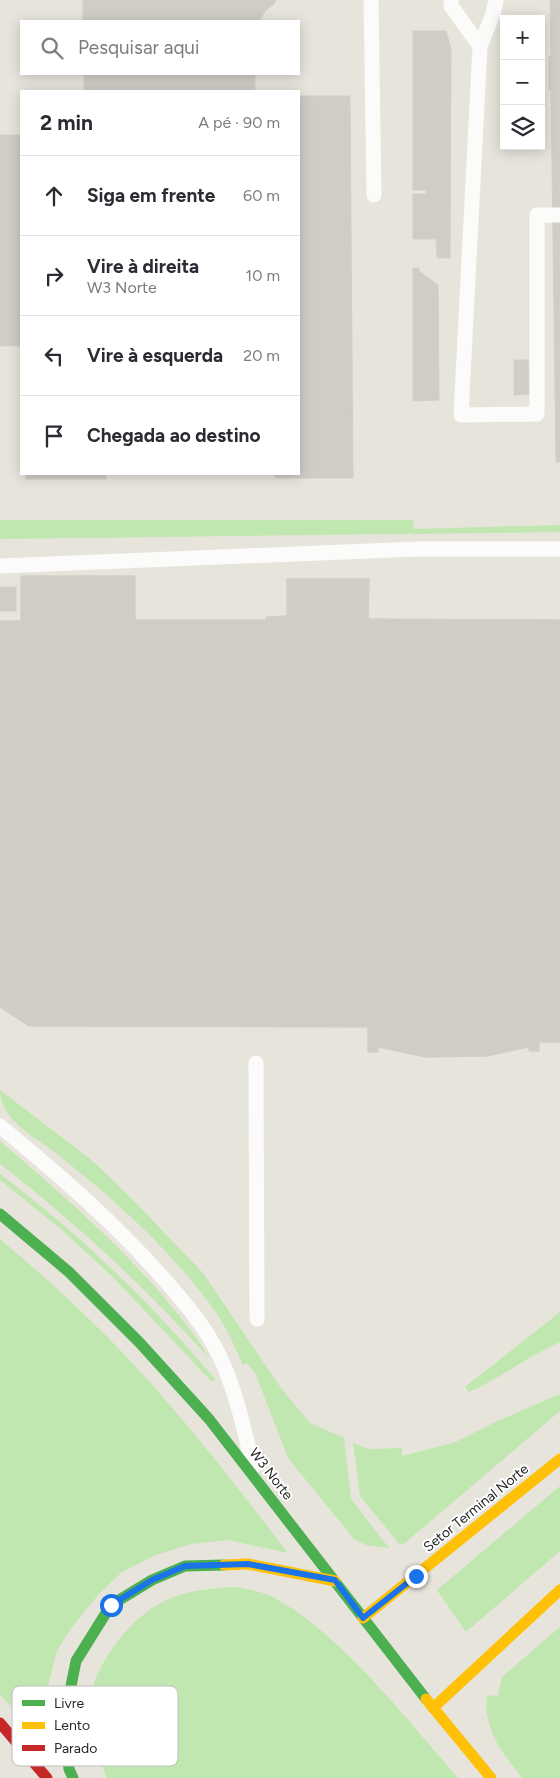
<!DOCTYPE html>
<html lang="pt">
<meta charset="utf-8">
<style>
body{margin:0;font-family:Figtree,sans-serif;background:#f2f2f3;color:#2b2b33}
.controls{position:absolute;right:15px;top:15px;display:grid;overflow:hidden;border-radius:0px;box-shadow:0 2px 12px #0003}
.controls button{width:45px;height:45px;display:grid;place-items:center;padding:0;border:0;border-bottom:1px solid #e1e1e2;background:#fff;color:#2b2b33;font:25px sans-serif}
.stop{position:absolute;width:15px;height:15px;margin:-11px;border:4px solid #1a73e8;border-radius:50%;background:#fff}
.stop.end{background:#1a73e8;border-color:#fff;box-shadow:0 1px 5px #0008}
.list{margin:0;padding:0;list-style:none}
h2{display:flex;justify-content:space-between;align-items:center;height:65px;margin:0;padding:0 20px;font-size:21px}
h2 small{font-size:16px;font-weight:400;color:#7c7c81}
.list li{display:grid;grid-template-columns:32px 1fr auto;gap:15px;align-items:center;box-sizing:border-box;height:80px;padding:0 20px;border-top:1px solid #e1e1e2}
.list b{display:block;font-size:19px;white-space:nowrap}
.list p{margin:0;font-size:16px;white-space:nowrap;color:#7c7c81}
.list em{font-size:16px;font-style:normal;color:#7c7c81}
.icon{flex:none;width:28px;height:28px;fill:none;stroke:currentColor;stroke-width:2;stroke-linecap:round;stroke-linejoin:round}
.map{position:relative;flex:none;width:560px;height:1778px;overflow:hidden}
.search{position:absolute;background:#fff;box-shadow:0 2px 12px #0003;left:20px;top:20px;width:280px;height:55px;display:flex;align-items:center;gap:12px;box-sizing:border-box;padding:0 18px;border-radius:0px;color:#7c7c81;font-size:19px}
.panel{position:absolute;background:#fff;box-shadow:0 2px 12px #0003;left:20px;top:90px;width:280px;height:385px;border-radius:0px}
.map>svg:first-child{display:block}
.green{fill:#c1e7b0}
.building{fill:#d0cdc7;stroke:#d2cfc8}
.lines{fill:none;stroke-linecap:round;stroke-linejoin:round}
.lane{stroke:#fbfbfa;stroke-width:15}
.fast{stroke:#4caf50;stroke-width:11}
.slow{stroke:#ffc107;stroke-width:11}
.jam{stroke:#c62828;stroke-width:11}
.route{stroke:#1a73e8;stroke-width:6}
.labels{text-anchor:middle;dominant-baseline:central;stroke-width:4;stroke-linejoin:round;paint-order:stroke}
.street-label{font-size:14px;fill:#272727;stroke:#fff}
.key{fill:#fff;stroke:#bebebe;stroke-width:1}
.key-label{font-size:14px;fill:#272727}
</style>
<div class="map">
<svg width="560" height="1778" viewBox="0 0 560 1778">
<rect width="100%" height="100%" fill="#e7e4dc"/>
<g class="green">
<polygon points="0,520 413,520 414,529 560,525 560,532 0,539"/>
<path d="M0,1090L94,1162L136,1203L203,1273L281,1388L310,1423L344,1438L351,1499L389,1548L366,1545L354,1539L288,1458L256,1375L247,1363L243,1365C235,1347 226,1327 215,1311C173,1252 110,1195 53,1151C33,1136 0,1119 0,1090Z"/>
<path d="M0,1141C57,1190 114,1239 163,1296C179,1316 196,1334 208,1357C144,1286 75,1222 0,1164Z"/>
<path d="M0,1174C79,1233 151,1303 215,1379L212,1382L114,1278L62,1230L0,1180Z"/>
<path d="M0,1239C61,1290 118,1344 169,1404C211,1452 249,1503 288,1553L228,1540L191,1544L156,1555L122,1572L99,1594L72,1627L57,1651L43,1706L49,1750L0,1694Z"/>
<path d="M560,1312V1342C528,1356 501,1378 469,1392L465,1387Z"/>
<polygon points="560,1394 560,1411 405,1543 400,1545 360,1496 353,1443 368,1449 402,1448 402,1456 453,1443 495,1422"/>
<polygon points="560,1486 560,1551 466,1632 437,1590"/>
<path d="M233,1587C249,1589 266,1592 280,1601C345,1639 408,1721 458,1778H107C98,1756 89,1737 89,1712C89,1667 134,1610 176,1596C194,1590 214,1588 233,1587Z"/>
<path d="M560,1627V1778H522C502,1752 483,1730 487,1695L498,1696L502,1677Z"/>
</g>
<g class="building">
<polygon points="83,0 275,0 275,3 266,10 259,21 83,21"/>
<polygon points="550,0 560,0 560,462 556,462 551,90 549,90 549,56 551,56"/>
<polygon points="413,31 446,31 451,49 450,258 437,258 436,239 413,239 413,194 426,194 426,190 413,190"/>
<rect x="84" y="74" width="171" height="17"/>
<polygon points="299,96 350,96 353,478 275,478 275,474 299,474"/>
<rect x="0" y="135" width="21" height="211"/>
<polygon points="413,268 419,268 419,271 438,285 439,400 413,401"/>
<polygon points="514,360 528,360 529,394 514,395"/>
<rect x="26" y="474" width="80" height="5"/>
<polygon points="21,576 135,576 135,620 266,620 266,617 287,616 287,579 369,579 368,619 560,620 560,1042 539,1042 539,1051 529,1051 529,1047 487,1056 426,1057 378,1047 378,1052 368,1052 368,1027 29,1026 0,1007 0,621 21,621"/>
<polygon points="21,576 135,576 135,620 266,620 266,617 287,616 287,579 369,579 368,619 560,620 560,1042 539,1042 539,1051 529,1051 529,1047 487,1056 426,1057 378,1047 378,1052 368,1052 368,1027 29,1026 0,1007 0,621 21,621"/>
<rect x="0" y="587" width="16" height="24"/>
</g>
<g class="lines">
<g class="lane">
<polyline points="371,0 374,195"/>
<polyline points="451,0 451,6 480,46 461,415 537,414 537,215 560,215"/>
<polyline points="480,46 493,14 496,0"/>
<polyline points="0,566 417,549 560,549"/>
<polyline points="256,1063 257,1319"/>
<path d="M0,1126C58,1174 114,1222 163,1278C184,1302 205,1326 219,1355C236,1390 244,1429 253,1467"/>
</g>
<g class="fast">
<polyline points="0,1214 69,1272 139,1342 209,1419 426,1699"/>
<polyline points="73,1778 69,1769 64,1721 76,1661 111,1605 152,1580 185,1566 224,1565"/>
</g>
<g class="slow">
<polyline points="224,1565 248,1564 335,1581"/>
<polyline points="363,1618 560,1459"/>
<polyline points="426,1699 491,1778"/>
<polyline points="433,1708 560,1590"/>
</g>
<polyline class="jam" points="0,1723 47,1778"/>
</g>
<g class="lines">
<polyline class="route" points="111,1605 152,1580 185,1566 248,1564 335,1580 363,1618 416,1576"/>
</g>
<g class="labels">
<g class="street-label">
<text transform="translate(271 1474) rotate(52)">W3 Norte</text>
<text transform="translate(476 1508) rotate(-39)">Setor Terminal Norte</text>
</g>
</g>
<rect x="12" y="1686" width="166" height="80" rx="8" class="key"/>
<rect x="22" y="1700" width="23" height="6" fill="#4caf50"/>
<rect x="22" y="1722" width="23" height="7" fill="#ffc107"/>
<rect x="22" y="1745" width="23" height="6" fill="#c62828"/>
<g class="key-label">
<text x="54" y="1708">Livre</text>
<text x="54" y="1730">Lento</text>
<text x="54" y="1753">Parado</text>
</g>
</svg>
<div class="controls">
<button>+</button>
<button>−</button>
<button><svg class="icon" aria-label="layers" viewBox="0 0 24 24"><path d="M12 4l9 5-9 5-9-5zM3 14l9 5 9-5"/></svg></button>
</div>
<div class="stop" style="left:111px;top:1605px"></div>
<div class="stop end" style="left:416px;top:1576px"></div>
<div class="search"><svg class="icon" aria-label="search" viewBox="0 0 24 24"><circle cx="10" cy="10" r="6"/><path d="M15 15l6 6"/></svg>Pesquisar aqui</div>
<section class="panel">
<h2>2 min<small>A pé · 90 m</small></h2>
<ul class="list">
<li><svg class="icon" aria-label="ahead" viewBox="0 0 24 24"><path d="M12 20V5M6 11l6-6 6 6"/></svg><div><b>Siga em frente</b></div><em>60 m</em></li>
<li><svg class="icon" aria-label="right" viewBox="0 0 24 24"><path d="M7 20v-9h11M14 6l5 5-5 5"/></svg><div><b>Vire à direita</b><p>W3 Norte</p></div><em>10 m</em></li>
<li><svg class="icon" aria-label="left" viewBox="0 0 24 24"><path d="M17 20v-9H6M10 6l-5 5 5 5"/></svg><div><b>Vire à esquerda</b></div><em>20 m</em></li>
<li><svg class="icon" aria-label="arrive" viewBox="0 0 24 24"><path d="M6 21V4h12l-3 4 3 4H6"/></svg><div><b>Chegada ao destino</b></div></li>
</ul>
</section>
</div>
